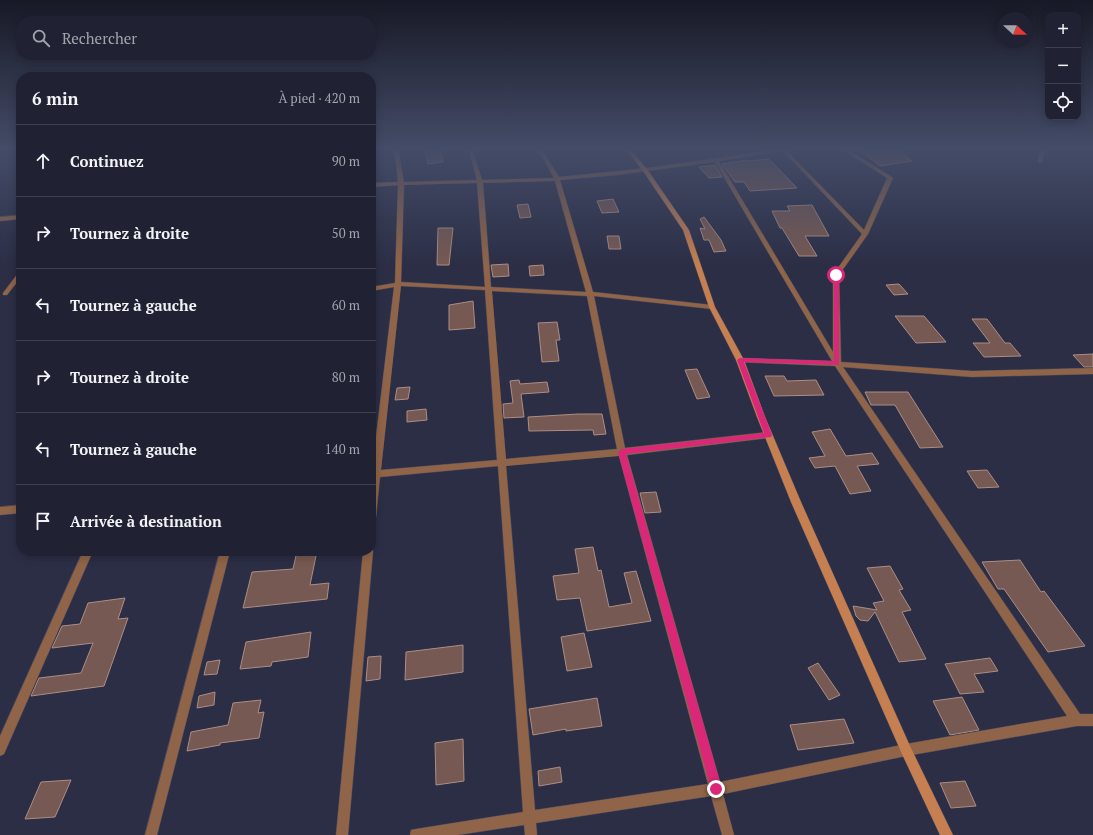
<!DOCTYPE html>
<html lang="fr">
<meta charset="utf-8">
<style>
body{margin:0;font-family:"PT Serif",serif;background:#282a3c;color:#f1f3f6}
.controls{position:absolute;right:12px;top:12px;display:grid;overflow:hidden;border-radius:8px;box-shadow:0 2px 10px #0003}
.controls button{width:36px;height:36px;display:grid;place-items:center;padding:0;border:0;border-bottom:1px solid #3d3f4f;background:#202234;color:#f1f3f6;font:20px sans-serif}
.compass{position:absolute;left:997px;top:12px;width:36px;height:36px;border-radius:50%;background:#202234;box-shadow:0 2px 10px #0003;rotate:112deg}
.stop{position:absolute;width:12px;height:12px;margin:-9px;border:3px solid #db2777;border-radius:50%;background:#fff}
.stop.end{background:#db2777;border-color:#fff;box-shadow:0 1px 4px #0008}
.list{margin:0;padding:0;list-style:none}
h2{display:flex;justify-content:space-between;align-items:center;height:52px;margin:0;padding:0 16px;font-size:17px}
h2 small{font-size:13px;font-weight:400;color:#a2a4ac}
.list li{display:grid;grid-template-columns:26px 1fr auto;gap:12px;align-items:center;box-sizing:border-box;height:72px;padding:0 16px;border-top:1px solid #3d3f4f}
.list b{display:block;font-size:15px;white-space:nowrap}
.list em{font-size:13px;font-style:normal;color:#a2a4ac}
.icon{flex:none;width:22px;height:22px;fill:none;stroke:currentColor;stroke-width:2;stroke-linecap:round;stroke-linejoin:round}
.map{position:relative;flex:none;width:1093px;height:835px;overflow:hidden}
.search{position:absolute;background:#202234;box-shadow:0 2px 10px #0003;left:16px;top:16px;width:360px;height:44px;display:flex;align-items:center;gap:10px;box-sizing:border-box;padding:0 14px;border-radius:16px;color:#a2a4ac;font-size:15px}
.panel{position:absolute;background:#202234;box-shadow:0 2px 10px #0003;left:16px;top:72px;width:360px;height:484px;border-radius:16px}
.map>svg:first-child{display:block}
.building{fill:#765952;stroke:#ad8d85}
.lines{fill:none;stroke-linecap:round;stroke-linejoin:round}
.minor-casing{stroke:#474a60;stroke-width:1}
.secondary-casing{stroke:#474a60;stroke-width:1}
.minor{fill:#906448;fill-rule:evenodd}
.secondary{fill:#c67f51;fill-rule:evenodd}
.route{fill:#db2777}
</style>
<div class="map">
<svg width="1093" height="835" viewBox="0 0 1093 835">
<rect width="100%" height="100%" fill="#2b2e45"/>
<g class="building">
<polygon points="857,148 900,148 900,152 912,161 880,166"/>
<polygon points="440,149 443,162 428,164 425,150"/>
<polygon points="769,159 797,188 750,191 744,182 735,182 722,164 746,160 747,161"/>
<polygon points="715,165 722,177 709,178 699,167"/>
<polygon points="613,199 619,212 602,213 597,201"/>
<polygon points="528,204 531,217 520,218 517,205"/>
<polygon points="812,205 829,236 805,236 817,256 799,256 782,228 780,228 772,211 790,211 787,206"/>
<polygon points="704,217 721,240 726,251 714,252 709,240 704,240 700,228 705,229 700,219"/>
<polygon points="438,228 453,228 449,265 437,265"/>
<polygon points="607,236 619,236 621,249 609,249"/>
<polygon points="508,264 509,276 493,277 491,265"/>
<polygon points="543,265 544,275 530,276 529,266"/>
<polygon points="899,284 908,294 894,295 886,285"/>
<polygon points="473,301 475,328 449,330 449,305"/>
<polygon points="895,316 924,316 946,342 916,343"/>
<polygon points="972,319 987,319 1005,343 1010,343 1021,356 984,357 973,343 990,343"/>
<polygon points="557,322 560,340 556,340 559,361 542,362 538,323"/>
<polygon points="1093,354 1093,367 1084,367 1073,355"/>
<polygon points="697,369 710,397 697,399 685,370"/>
<polygon points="765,376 784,376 787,381 816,380 824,395 774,396"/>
<polygon points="519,380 520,384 547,382 549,392 521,394 524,417 504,418 503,404 513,403 510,381"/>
<polygon points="410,387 408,399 395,400 397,388"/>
<polygon points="865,392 908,392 943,447 920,448 895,405 871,405"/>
<polygon points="426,409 427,420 407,422 407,411"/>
<polygon points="578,414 602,414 606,434 594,435 593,430 529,431 528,417"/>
<polygon points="830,429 846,456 872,453 879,464 857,466 871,491 850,494 835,466 815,468 809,458 825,456 812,432"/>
<polygon points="987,470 999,487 978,488 967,471"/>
<polygon points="656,492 661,512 645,513 640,493"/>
<polygon points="593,547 598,571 601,570 609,607 632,603 624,573 636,571 651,621 587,631 580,598 557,600 553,576 579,573 575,549"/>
<polygon points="297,551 317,551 310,585 329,583 327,599 243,608 252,572 293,569"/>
<polygon points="1020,560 1041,592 1044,591 1085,646 1048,652 1004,589 998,589 982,562"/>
<polygon points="890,566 903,589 899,590 911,610 902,612 926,659 899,662 875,612 868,621 860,620 856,616 853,606 877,610 873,603 884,601 867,568"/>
<polygon points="125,598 118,619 128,618 104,686 31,696 39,678 81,673 93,643 52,648 62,626 80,624 88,603"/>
<polygon points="311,632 308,657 272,662 271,666 240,669 246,642"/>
<polygon points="584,633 592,667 567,671 561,637"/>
<polygon points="463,645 463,672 405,680 406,652"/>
<polygon points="381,656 380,679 366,681 368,657"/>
<polygon points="990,658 998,671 974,674 984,692 960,694 945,664"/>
<polygon points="220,660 217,674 204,675 207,662"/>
<polygon points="818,663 840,695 829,700 808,668"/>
<polygon points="215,692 214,705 197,708 199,696"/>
<polygon points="962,697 979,730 950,735 933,701"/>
<polygon points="597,698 602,726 566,731 566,729 533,735 529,709"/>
<polygon points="261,700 258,713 264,712 259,738 220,743 220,745 187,751 191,732 228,725 233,703"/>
<polygon points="844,719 854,743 798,750 790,725"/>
<polygon points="463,739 464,781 436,785 435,743"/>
<polygon points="560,767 562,782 539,786 538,771"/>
<polygon points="71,780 55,817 25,819 41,782"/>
<polygon points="965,781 976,806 951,808 940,783"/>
</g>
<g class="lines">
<g class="minor-casing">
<g id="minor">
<path d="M394,148H398L404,182L477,180L468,148H472L482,180L554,178L537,148H541L559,177L647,168L788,148H799V149L787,151L864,230L887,178L840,148H845L892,177L893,178L868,234L839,275L841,362L972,371L1093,368V374L972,377L843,367L1080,714H1093V726H1077L906,756L723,794L734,835H722L711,796L536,823L537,835H525L524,825L458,835H410L411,830L416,829L523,812L498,466L380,477L376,517L374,520L371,521V471L372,470L394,287L371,291V287L395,283L398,185L371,187V183L398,182ZM783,151L862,234L833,275V352L719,161ZM715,162L832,361L740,358H737L736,360L737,362L835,366L1067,716L906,744L720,782L627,455L768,438L771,437L772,435L771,433L768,432L625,448L594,296L712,309L715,307L712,305L593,292L560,180L617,175ZM555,181L586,292L491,287L483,183ZM477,183L485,287L401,282L404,185ZM401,286L485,290L497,460L381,470ZM492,291L587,296L617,449L506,459ZM619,456L708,784L535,810L506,466Z"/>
<polygon points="1041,148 1045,148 1042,162 1040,163 1038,162"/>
<polygon points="21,215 21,219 0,221 0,217"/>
<polygon points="21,271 21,277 7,295 3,295 3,293 19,272"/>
<polygon points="21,505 21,513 0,515 0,507"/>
<polygon points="371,548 373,551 348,835 336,835 363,551 371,551"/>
<polygon points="83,551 93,551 4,754 0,756 0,736"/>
<polygon points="220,551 230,551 157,835 145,835"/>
</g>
</g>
<g class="secondary-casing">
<polygon id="secondary" points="625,148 629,148 647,169 689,230 715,307 744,360 765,417 801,502 910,746 953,835 940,835 902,754 791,502 757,417 736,360 709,307 683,230 643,171"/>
</g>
<use href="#minor" class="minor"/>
<use href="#secondary" class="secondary"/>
</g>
<linearGradient id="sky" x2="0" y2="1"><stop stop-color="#181926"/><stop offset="0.56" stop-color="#444c68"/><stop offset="1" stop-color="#444c68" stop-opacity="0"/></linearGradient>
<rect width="1093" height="265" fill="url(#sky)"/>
<polygon class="route" points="836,274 839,275 839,365 744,362 772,435 771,437 626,454 722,789 720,793 716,794 713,793 711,789 618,452 622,449 764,433 737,360 740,358 834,361 834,275"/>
</svg>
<div class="controls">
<button>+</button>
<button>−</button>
<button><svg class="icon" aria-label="locate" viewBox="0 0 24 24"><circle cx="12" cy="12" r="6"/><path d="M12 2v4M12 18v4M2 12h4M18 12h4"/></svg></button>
</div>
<svg class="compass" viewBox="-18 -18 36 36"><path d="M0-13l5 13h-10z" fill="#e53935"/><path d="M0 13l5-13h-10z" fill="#a2a4ac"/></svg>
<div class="stop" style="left:836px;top:275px"></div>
<div class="stop end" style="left:716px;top:789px"></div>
<div class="search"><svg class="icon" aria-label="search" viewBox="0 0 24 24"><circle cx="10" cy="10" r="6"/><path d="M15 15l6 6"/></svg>Rechercher</div>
<section class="panel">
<h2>6 min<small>À pied · 420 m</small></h2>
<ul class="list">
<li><svg class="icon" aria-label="ahead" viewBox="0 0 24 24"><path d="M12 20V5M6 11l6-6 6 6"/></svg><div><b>Continuez</b></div><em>90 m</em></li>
<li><svg class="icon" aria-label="right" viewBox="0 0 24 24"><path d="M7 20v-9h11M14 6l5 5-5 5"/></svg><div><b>Tournez à droite</b></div><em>50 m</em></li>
<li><svg class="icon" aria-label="left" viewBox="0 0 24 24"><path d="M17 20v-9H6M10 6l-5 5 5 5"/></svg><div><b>Tournez à gauche</b></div><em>60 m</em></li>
<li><svg class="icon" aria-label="right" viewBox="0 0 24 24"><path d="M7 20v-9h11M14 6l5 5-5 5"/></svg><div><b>Tournez à droite</b></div><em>80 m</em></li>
<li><svg class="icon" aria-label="left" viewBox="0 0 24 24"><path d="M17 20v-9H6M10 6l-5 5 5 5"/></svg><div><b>Tournez à gauche</b></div><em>140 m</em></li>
<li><svg class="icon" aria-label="arrive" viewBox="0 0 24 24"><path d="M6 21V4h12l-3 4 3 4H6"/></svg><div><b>Arrivée à destination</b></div></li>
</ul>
</section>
</div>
